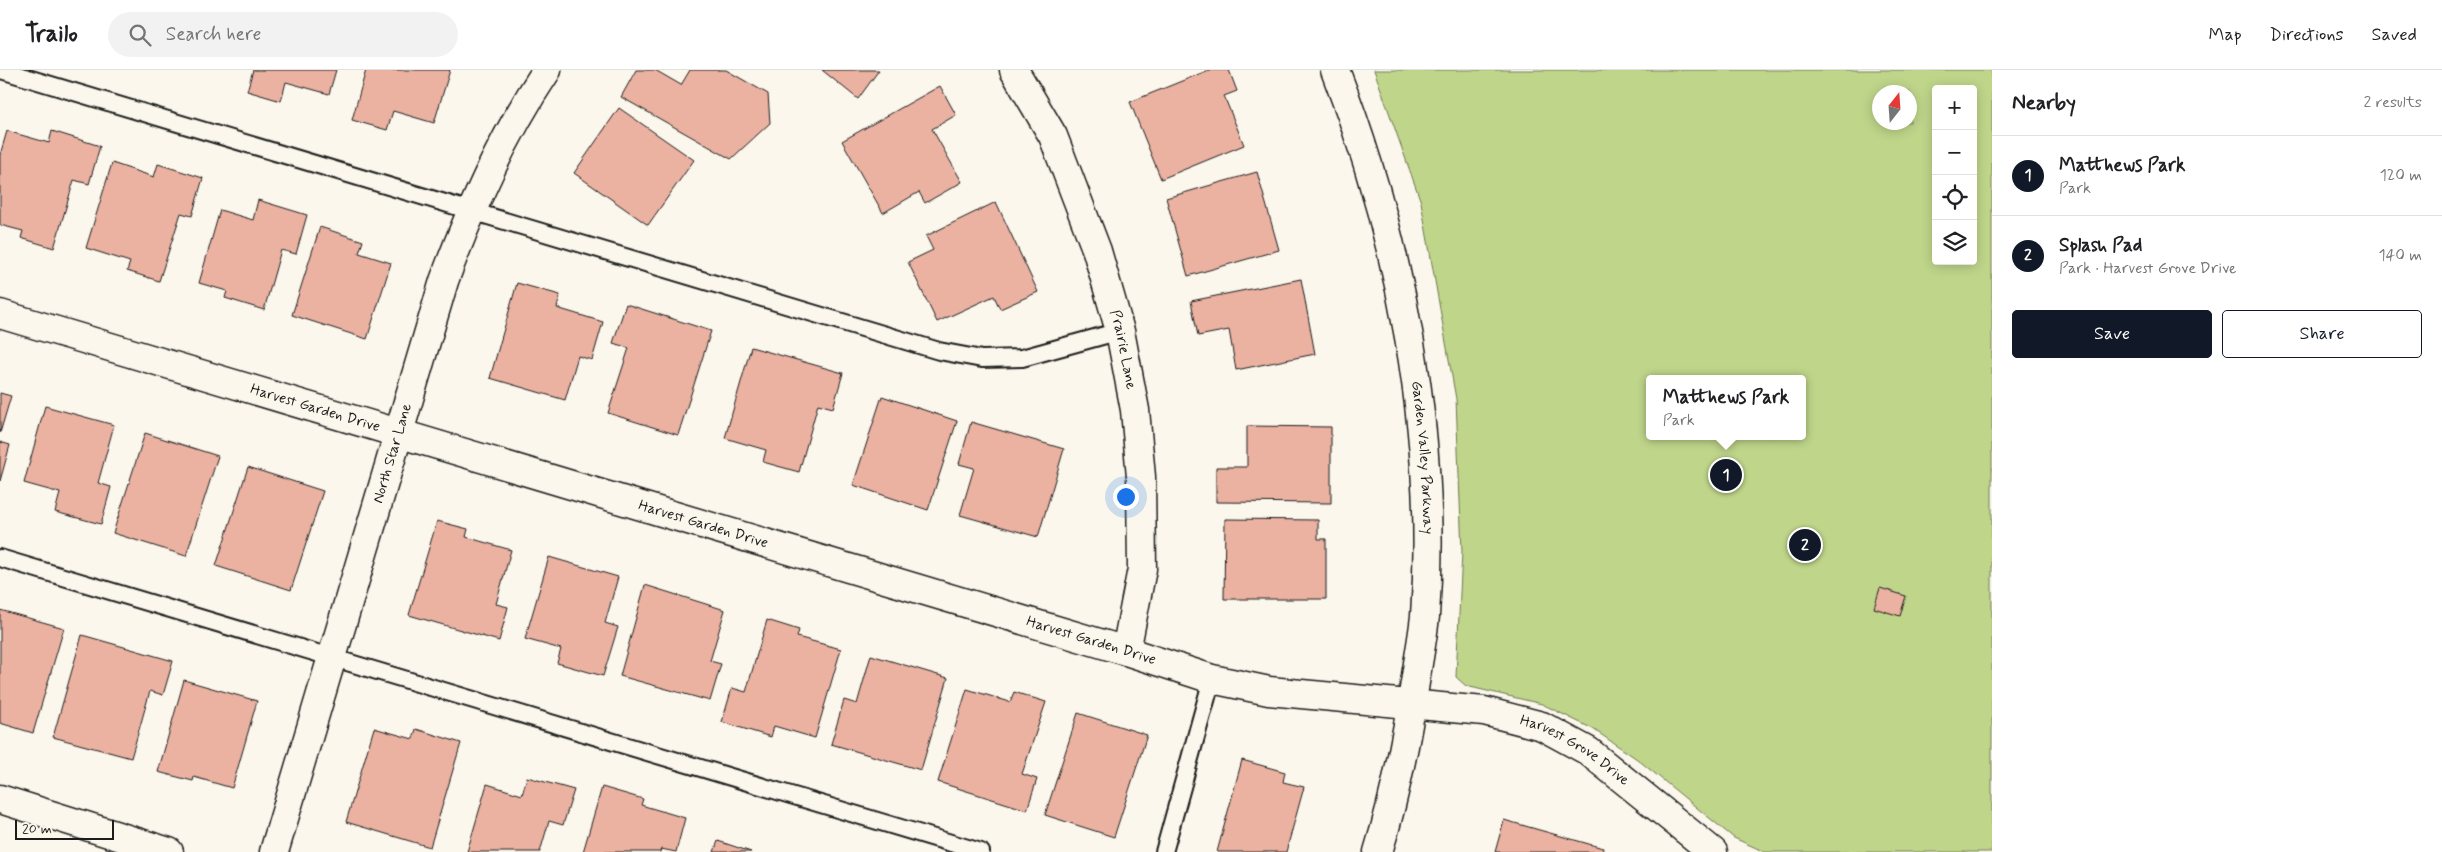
<!DOCTYPE html>
<meta charset="utf-8">
<style>
body{margin:0;font-family:Mynerve,sans-serif;background:#f2f2f2;color:#202124}
.controls{position:absolute;right:15px;top:15px;display:grid;overflow:hidden;border-radius:5px;box-shadow:0 2px 12px #0003}
.controls button{width:45px;height:45px;display:grid;place-items:center;padding:0;border:0;border-bottom:1px solid #e0e0e0;background:#fff;color:#202124;font:25px sans-serif}
.compass{position:absolute;left:1872px;top:15px;width:45px;height:45px;border-radius:50%;background:#fff;box-shadow:0 2px 12px #0003;rotate:17deg}
.scale{position:absolute;left:15px;bottom:12px;width:99px;box-sizing:border-box;padding-left:5px;border:2px solid #1c1c1c;border-top:0;font-size:14px;line-height:18px;white-space:nowrap;color:#1c1c1c;-webkit-text-stroke:4px #fbf7ec;paint-order:stroke}
.you{position:absolute;left:1125px;top:426px;width:18px;height:18px;margin:-12px;border:4px solid #fff;border-radius:50%;background:#1a73e8;box-shadow:0 0 0 8px #1a73e833}
.badge{display:grid;place-items:center;width:32px;height:32px;border-radius:50%;background:#111827;color:#fff;font-size:16px;font-weight:700}
.pin{position:absolute;translate:-50% -50%;border:2px solid #fff;box-shadow:0 1px 5px #0006}
.popup{position:absolute;left:1646px;top:305px;width:160px;height:65px;box-sizing:border-box;display:grid;place-content:center;border-radius:5px;background:#fff;filter:drop-shadow(0 1px 4px #0005);font-size:16px;white-space:nowrap;color:#757577}
.popup b{font-size:19px;color:#202124}
.popup::after{content:'';position:absolute;left:50%;top:100%;margin-left:-10px;border:10px solid transparent;border-top-color:#fff}
.list{margin:0;padding:0;list-style:none}
h2{display:flex;justify-content:space-between;align-items:center;height:65px;margin:0;padding:0 20px;font-size:21px}
h2 small{font-size:16px;font-weight:400;color:#757577}
.list li{display:grid;grid-template-columns:32px 1fr auto;gap:15px;align-items:center;box-sizing:border-box;height:80px;padding:0 20px;border-top:1px solid #e0e0e0}
.list b{display:block;font-size:19px;white-space:nowrap}
.list p{margin:0;font-size:16px;white-space:nowrap;color:#757577}
.list em{font-size:16px;font-style:normal;color:#757577}
.actions{display:flex;gap:10px;padding:15px 20px}
.actions a{flex:1;padding:11px 0;border:1px solid #111827;border-radius:5px;text-align:center;font-size:18px;color:#111827}
.actions .main{background:#111827;color:#fff}
.icon{flex:none;width:28px;height:28px;fill:none;stroke:currentColor;stroke-width:2;stroke-linecap:round;stroke-linejoin:round}
.map{position:relative;flex:none;width:1992px;height:782px;overflow:hidden}
header{display:flex;align-items:center;gap:30px;box-sizing:border-box;height:70px;padding:0 25px;background:#fff;border-bottom:1px solid #e0e0e0}
header strong{font-size:24px}
nav{display:flex;gap:28px;margin-inline-start:auto;font-size:18px}
.search{width:350px;height:45px;background:#f2f2f2;display:flex;align-items:center;gap:12px;box-sizing:border-box;padding:0 18px;border-radius:28px;color:#757577;font-size:19px}
main{display:flex}
aside{flex:1;background:#fff}
.map>svg:first-child{display:block}
.green{fill:#bfd58a;stroke:#6e7853;fill-rule:evenodd}
.building{fill:#ebb2a2;stroke:#1c1c1c}
.lines{fill:none;stroke-linecap:round;stroke-linejoin:round}
.service-casing{stroke:#1c1c1c;stroke-width:20}
.minor-casing{stroke:#1c1c1c;stroke-width:31}
.tertiary-casing{stroke:#1c1c1c;stroke-width:31}
.service{stroke:#fbf7ec;stroke-width:16}
.minor{stroke:#fbf7ec;stroke-width:28}
.tertiary{stroke:#fbf7ec;stroke-width:28}
.labels{text-anchor:middle;dominant-baseline:central;stroke-width:4;stroke-linejoin:round;paint-order:stroke}
.street-label{font-size:15px;fill:#1c1c1c;stroke:#fbf7ec}
</style>
<header>
<strong>Trailo</strong>
<div class="search"><svg class="icon" aria-label="search" viewBox="0 0 24 24"><circle cx="10" cy="10" r="6"/><path d="M15 15l6 6"/></svg>Search here</div>
<nav><a>Map</a><a>Directions</a><a>Saved</a></nav>
</header>
<main>
<div class="map">
<svg width="1992" height="782" viewBox="0 0 1992 782">
<rect width="100%" height="100%" fill="#fbf7ec"/>
<filter id="ink" filterUnits="userSpaceOnUse"><feTurbulence type="fractalNoise" baseFrequency=".02" numOctaves="2"/><feDisplacementMap in="SourceGraphic" scale="10" xChannelSelector="R" yChannelSelector="G"/><feConvolveMatrix kernelMatrix="1 2 1 2 8 2 1 2 1" color-interpolation-filters="sRGB"/></filter>
<g filter="url(#ink)">
<path class="green" d="M1374,0H1992V782H1765L1734,768L1637,689L1593,659L1542,634L1466,616L1456,607L1462,482L1456,329L1421,132ZM1936,19H1973V191H1936ZM1880,22H1910V52H1880ZM1650,309H1802V366H1650Z"/>
<g class="building">
<polygon points="253,0 336,0 329,24 286,12 281,31 247,21"/>
<polygon points="366,0 450,0 434,53 393,41 387,60 352,50"/>
<polygon points="636,0 655,0 681,15 690,0 726,0 768,24 770,53 731,89 621,27"/>
<polygon points="822,0 879,0 858,29"/>
<polygon points="1209,0 1229,0 1237,21 1224,26 1244,75 1161,109 1130,32"/>
<polygon points="940,16 956,45 932,59 962,112 925,133 919,122 883,143 842,71"/>
<polygon points="619,38 694,90 648,155 574,103"/>
<polygon points="7,61 49,73 52,61 100,76 89,114 74,110 54,178 21,168 23,161 0,155 0,85"/>
<polygon points="112,93 154,107 158,94 203,108 192,146 181,143 159,211 127,201 130,192 86,178"/>
<polygon points="1257,102 1279,180 1188,206 1166,128"/>
<polygon points="258,130 307,145 296,184 281,180 264,240 225,228 227,221 199,213 220,140 253,150"/>
<polygon points="996,132 1038,222 1000,239 994,226 937,252 908,192 933,180 926,166"/>
<polygon points="320,157 363,171 359,183 391,193 367,269 292,245"/>
<polygon points="1301,209 1315,284 1236,300 1229,260 1198,266 1191,231"/>
<polygon points="517,213 560,225 557,238 603,252 592,290 578,286 565,330 490,308"/>
<polygon points="626,234 711,261 678,365 608,343 629,278 613,273"/>
<polygon points="751,277 843,303 833,338 818,334 799,402 763,392 766,380 725,368"/>
<polygon points="0,323 11,326 0,363"/>
<polygon points="882,326 957,351 928,440 853,415"/>
<polygon points="45,336 114,355 98,413 111,417 101,454 55,442 60,423 24,413"/>
<polygon points="971,352 1064,379 1038,467 960,445 974,398 959,394"/>
<polygon points="1247,356 1331,357 1331,433 1216,432 1216,397 1247,397"/>
<polygon points="145,363 218,386 186,486 113,463"/>
<polygon points="0,372 10,375 0,411"/>
<polygon points="248,397 323,421 291,520 216,496"/>
<polygon points="1225,449 1318,450 1318,469 1326,469 1326,529 1224,529"/>
<polygon points="437,451 468,459 466,467 511,480 496,534 508,537 499,571 409,545"/>
<polygon points="549,487 618,507 605,553 618,557 603,606 557,593 561,579 525,569"/>
<polygon points="645,515 725,540 710,591 721,594 710,631 620,606"/>
<polygon points="1880,518 1906,526 1900,546 1874,538"/>
<polygon points="0,540 64,558 33,663 0,653"/>
<polygon points="767,550 799,560 797,567 841,579 815,668 774,656 771,667 722,652 732,618 746,622"/>
<polygon points="82,565 173,591 163,625 150,621 131,688 53,667"/>
<polygon points="871,585 948,608 921,700 831,674 844,630 857,634"/>
<polygon points="184,610 257,631 232,718 194,707 193,711 158,702"/>
<polygon points="967,619 1010,632 1014,622 1046,632 1022,704 1037,709 1027,740 938,712"/>
<polygon points="1078,643 1147,665 1114,767 1045,745"/>
<polygon points="374,658 413,669 416,659 461,673 430,777 346,752"/>
<polygon points="1242,690 1285,702 1283,712 1304,717 1286,782 1217,782"/>
<polygon points="527,707 574,720 563,755 549,751 540,782 467,782 487,714 522,725"/>
<polygon points="602,717 643,729 641,735 685,748 676,782 661,779 660,782 583,782"/>
<polygon points="1504,750 1603,778 1602,782 1495,782"/>
<polygon points="718,771 751,782 714,782"/>
</g>
<g class="lines">
<g class="service-casing">
<g id="service">
<polyline points="1,0 939,281 982,289 1022,288 1120,261"/>
<polyline points="0,488 981,782"/>
<polyline points="1164,782 1212,609"/>
</g>
</g>
<g class="minor-casing">
<g id="minor">
<path id="s1" d="M1014,0L1053,66L1097,181L1120,261L1135,340L1141,407L1142,499L1126,581"/>
<path id="s2" d="M0,244L1126,581L1212,609L1269,621L1484,641L1542,656L1588,681L1713,782"/>
<polyline points="0,729 169,782"/>
<path id="s3" d="M274,782L444,211C471,137 503,66 547,0"/>
</g>
</g>
<g class="tertiary-casing">
<g id="tertiary">
<path id="s4" d="M1335,0C1400,167 1438,367 1425,546C1423,566 1419,586 1416,606C1407,666 1396,724 1378,782"/>
</g>
</g>
<use href="#service" class="service"/>
<use href="#minor" class="minor"/>
<use href="#tertiary" class="tertiary"/>
</g>
</g>
<g class="labels">
<g class="street-label">
<text stroke="none"><textPath href="#s1" startOffset="302">Prairie Lane</textPath></text>
<text stroke="none"><textPath href="#s2" startOffset="329">Harvest Garden Drive</textPath></text>
<text stroke="none"><textPath href="#s3" startOffset="416">North Star Lane</textPath></text>
<text stroke="none"><textPath href="#s4" startOffset="399">Garden Valley Parkway</textPath></text>
<text stroke="none"><textPath href="#s2" startOffset="734">Harvest Garden Drive</textPath></text>
<text stroke="none"><textPath href="#s2" startOffset="1139">Harvest Garden Drive</textPath></text>
<text stroke="none"><textPath href="#s2" startOffset="1640">Harvest Grove Drive</textPath></text>
</g>
</g>
</svg>
<div class="controls">
<button>+</button>
<button>−</button>
<button><svg class="icon" aria-label="locate" viewBox="0 0 24 24"><circle cx="12" cy="12" r="6"/><path d="M12 2v4M12 18v4M2 12h4M18 12h4"/></svg></button>
<button><svg class="icon" aria-label="layers" viewBox="0 0 24 24"><path d="M12 4l9 5-9 5-9-5zM3 14l9 5 9-5"/></svg></button>
</div>
<svg class="compass" viewBox="-18 -18 36 36"><path d="M0-13l5 13h-10z" fill="#e53935"/><path d="M0 13l5-13h-10z" fill="#757577"/></svg>
<div class="scale">20 m</div>
<div class="you"></div>
<div class="pin badge" style="left:1726px;top:405px">1</div>
<div class="popup"><b>Matthews Park</b>Park</div>
<div class="pin badge" style="left:1805px;top:475px">2</div>
</div>
<aside>
<h2>Nearby<small>2 results</small></h2>
<ul class="list">
<li><span class="badge">1</span><div><b>Matthews Park</b><p>Park</p></div><em>120 m</em></li>
<li><span class="badge">2</span><div><b>Splash Pad</b><p>Park · Harvest Grove Drive</p></div><em>140 m</em></li>
</ul>
<div class="actions"><a class="main">Save</a><a>Share</a></div>
</aside>
</main>
